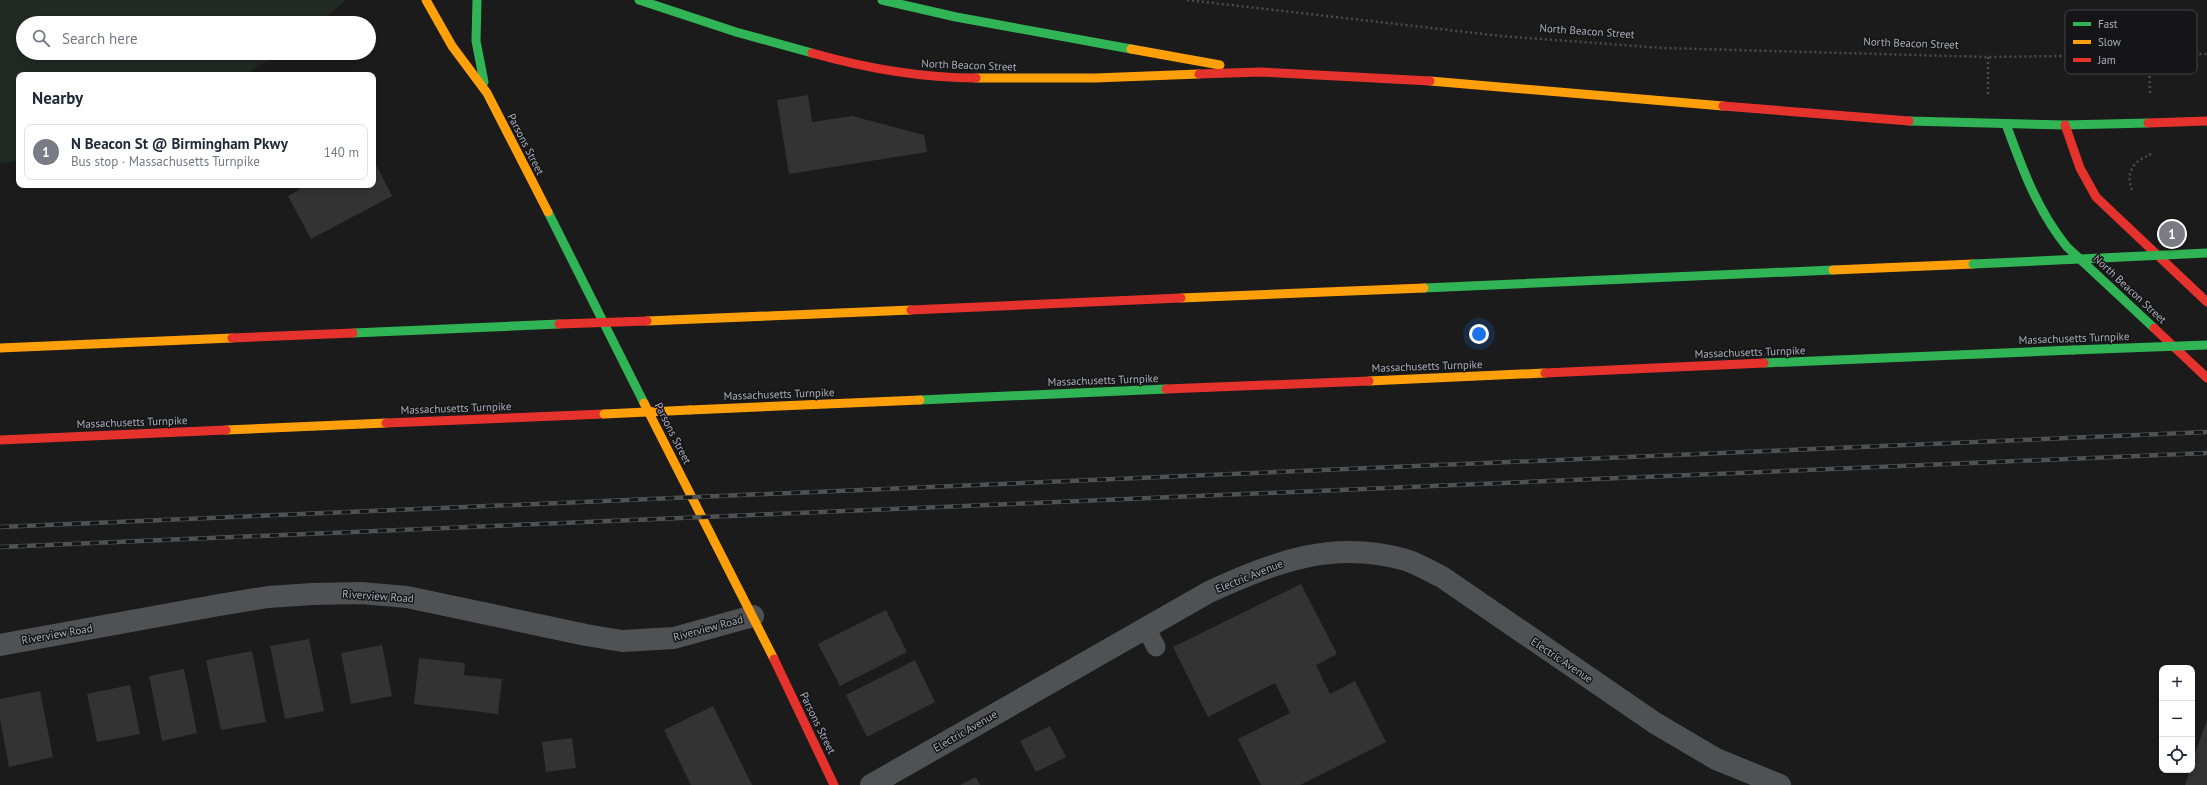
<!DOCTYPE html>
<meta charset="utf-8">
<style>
body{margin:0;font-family:"PT Sans",sans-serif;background:#f6f6f7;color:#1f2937}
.controls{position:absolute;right:12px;bottom:12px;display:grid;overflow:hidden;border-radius:8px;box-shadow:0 2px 6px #0003}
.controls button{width:36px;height:36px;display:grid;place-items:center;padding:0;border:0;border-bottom:1px solid #e0e1e3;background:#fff;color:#1f2937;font:20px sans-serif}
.you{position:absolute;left:1479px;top:334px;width:14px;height:14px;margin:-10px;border:3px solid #fff;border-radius:50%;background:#1a73e8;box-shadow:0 0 0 6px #1a73e833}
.badge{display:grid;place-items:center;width:26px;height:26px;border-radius:50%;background:#797c84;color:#fff;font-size:13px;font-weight:700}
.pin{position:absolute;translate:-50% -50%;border:2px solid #fff;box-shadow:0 1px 4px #0006}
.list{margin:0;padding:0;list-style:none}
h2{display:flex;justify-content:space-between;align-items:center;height:52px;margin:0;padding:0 16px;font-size:17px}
h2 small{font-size:13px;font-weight:400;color:#747a83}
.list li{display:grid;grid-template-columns:26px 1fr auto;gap:12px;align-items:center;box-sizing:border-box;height:56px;margin:0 8px 8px;padding:0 8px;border:1px solid #e0e1e3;border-radius:8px}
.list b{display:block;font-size:15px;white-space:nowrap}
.list p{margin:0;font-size:13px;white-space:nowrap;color:#747a83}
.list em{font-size:13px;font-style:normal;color:#747a83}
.icon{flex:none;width:22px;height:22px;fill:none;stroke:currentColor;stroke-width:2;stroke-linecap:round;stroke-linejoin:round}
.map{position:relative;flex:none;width:2207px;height:785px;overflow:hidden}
.search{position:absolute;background:#fff;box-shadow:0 2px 6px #0003;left:16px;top:16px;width:360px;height:44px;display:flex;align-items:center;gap:10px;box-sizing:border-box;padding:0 14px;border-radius:22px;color:#747a83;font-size:15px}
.panel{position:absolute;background:#fff;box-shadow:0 2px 6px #0003;left:16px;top:72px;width:360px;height:116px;border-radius:8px}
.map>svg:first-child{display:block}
.green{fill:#202922}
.building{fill:#333}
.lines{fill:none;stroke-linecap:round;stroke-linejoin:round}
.path{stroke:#4b4c4f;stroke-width:2.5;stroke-dasharray:2 3;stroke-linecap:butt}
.lane{stroke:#4f5154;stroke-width:19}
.street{stroke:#4f5154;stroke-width:22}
.fast{stroke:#30b455;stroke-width:9}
.slow{stroke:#ff9f0a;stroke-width:9}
.jam{stroke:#e5322d;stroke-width:9}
.rail-casing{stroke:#4f5153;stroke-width:4.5}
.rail{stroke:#151517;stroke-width:3;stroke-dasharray:9;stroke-linecap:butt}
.fast-bridge{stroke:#30b455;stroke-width:9}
.slow-bridge{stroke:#ff9f0a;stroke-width:9}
.jam-bridge{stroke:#e5322d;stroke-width:9}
.labels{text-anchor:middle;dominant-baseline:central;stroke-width:3;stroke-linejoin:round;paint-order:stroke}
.street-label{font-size:11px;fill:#acb0bc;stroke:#151517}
.key{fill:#151517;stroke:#424449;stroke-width:1}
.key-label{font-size:11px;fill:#acb0bc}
</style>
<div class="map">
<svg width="2207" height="785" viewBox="0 0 2207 785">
<rect width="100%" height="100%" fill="#1b1b1b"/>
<polygon class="green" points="0,0 346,0 319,23 23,23 23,53 280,53 244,75 19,75 19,160 0,164"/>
<g class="building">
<polygon points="808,95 812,122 852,116 924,135 927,152 789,174 777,100"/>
<polygon points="373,159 392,196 311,239 288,196 299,190 296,185 373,185"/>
<polygon points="1301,584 1337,654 1316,665 1330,694 1355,681 1386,742 1300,785 1261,785 1238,739 1290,713 1275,683 1208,717 1173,647"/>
<polygon points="886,610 907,652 840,686 818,644"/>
<polygon points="309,639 324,711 285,719 270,646"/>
<polygon points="382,645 392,696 351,704 341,653"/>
<polygon points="252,651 266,722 221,730 206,660"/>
<polygon points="419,658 465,663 464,675 502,679 498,714 414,704"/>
<polygon points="915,660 935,702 867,737 846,695"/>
<polygon points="184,669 197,733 162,741 149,676"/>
<polygon points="130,685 140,734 97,742 87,694"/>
<polygon points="40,691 53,757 9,767 0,719 0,699"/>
<polygon points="713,706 752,785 691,785 664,730"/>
<polygon points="2207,719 2207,785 2185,785 2190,770 2192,770 2192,763"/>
<polygon points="1050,726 1066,757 1036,772 1020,741"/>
<polygon points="572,738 576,768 546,772 542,742"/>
<polygon points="976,777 980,785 960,785"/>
</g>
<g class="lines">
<g class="path">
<polyline points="1187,0 1501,36 1663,48 1988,57 2207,54"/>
<polyline points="2149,56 2150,93"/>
<polyline points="1988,57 1988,94"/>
<path d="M2132,190C2125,173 2134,160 2150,155V152"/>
</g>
<polyline class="lane" points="1146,628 1156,647"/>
<g class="street">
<polyline points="0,645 219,605 268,597 312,594 361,593 407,597 586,635 622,641 674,638 753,616"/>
<path d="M871,785L1209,592C1275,562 1333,539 1406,560C1418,564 1430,571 1442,577L1655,723L1716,759L1780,785"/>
</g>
<g class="fast">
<polyline points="477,0 476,41 484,82"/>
<polyline points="639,0 736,32 812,53"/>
<polyline points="882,0 956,17 1131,49"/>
<polyline points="1909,121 2065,125 2148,123"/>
<path d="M2006,124C2022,168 2037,210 2067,247L2154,328"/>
<polyline points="548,212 644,403"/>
<polyline points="1424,288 1833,270"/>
<polyline points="353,333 559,324"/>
<polyline points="1764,363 2073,350"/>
<polyline points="920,400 1166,389"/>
</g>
<g class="slow">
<polyline points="426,0 452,46 487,93 548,212"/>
<polyline points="1131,49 1220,65"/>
<polyline points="976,78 1095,78 1199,74"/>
<polyline points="1430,81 1723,106"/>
<polyline points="1833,270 1973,264"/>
<polyline points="1181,298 1424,288"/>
<polyline points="647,321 911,310"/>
<polyline points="0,348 232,338"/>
<polyline points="1369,381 1545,373"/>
<polyline points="644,403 774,659"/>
<polyline points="690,410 920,400"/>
<polyline points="226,430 386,423"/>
</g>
<g class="jam">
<path d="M812,53C865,68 921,78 976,78"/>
<polyline points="1199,74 1261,72 1430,81"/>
<polyline points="1723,106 1909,121"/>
<polyline points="2148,123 2207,121"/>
<polyline points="2065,125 2080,168 2096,197 2207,302"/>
<polyline points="911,310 1181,298"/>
<polyline points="2154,328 2207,378"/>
<polyline points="232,338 353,333"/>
<polyline points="1545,373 1764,363"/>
<polyline points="1166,389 1369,381"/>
<polyline points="386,423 604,414"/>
<polyline points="0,440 226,430"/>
<polyline points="774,659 834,785"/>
</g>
<g class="rail-casing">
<g id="rail">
<polyline points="0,527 2207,432"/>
<polyline points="0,547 2207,453"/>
</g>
</g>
<use href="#rail" class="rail"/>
<g class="fast-bridge">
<polyline points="1973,264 2207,253"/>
<polyline points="2073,350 2207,345"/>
</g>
<polyline class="slow-bridge" points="604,414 690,410"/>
<polyline class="jam-bridge" points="559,324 647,321"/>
</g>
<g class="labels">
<g class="street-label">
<text transform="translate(1587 31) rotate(4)">North Beacon Street</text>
<text transform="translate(1911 43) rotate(2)">North Beacon Street</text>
<text transform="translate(969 65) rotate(2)">North Beacon Street</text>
<text transform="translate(526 144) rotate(63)">Parsons Street</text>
<text transform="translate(2130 289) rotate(43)">North Beacon Street</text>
<text transform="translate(2074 338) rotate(-2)">Massachusetts Turnpike</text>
<text transform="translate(1750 352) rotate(-2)">Massachusetts Turnpike</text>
<text transform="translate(1427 366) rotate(-2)">Massachusetts Turnpike</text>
<text transform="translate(1103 380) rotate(-2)">Massachusetts Turnpike</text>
<text transform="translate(779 394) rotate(-2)">Massachusetts Turnpike</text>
<text transform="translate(456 408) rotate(-2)">Massachusetts Turnpike</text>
<text transform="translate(132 422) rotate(-2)">Massachusetts Turnpike</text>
<text transform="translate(673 433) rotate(63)">Parsons Street</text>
<text transform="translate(1249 576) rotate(-22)">Electric Avenue</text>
<text transform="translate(378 596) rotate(4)">Riverview Road</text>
<text transform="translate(708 628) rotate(-15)">Riverview Road</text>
<text transform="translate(57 634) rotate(-10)">Riverview Road</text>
<text transform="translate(1562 660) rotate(34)">Electric Avenue</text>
<text transform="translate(818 723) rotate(64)">Parsons Street</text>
<text transform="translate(965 731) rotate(-30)">Electric Avenue</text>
</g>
</g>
<rect x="2065" y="10" width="132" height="64" rx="6" class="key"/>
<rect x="2073" y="22" width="18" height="4" fill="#30b455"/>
<rect x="2073" y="40" width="18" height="4" fill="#ff9f0a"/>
<rect x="2073" y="58" width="18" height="4" fill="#e5322d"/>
<g class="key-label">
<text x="2098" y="28">Fast</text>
<text x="2098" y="46">Slow</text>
<text x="2098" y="64">Jam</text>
</g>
</svg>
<div class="controls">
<button>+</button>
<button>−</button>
<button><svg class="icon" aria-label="locate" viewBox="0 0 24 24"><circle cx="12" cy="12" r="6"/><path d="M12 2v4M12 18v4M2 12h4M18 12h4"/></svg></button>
</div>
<div class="you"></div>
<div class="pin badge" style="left:2172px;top:234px">1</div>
<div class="search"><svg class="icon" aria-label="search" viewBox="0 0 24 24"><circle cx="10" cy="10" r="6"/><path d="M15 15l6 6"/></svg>Search here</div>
<section class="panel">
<h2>Nearby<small></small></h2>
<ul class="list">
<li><span class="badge">1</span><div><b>N Beacon St @ Birmingham Pkwy</b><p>Bus stop · Massachusetts Turnpike</p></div><em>140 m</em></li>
</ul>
</section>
</div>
